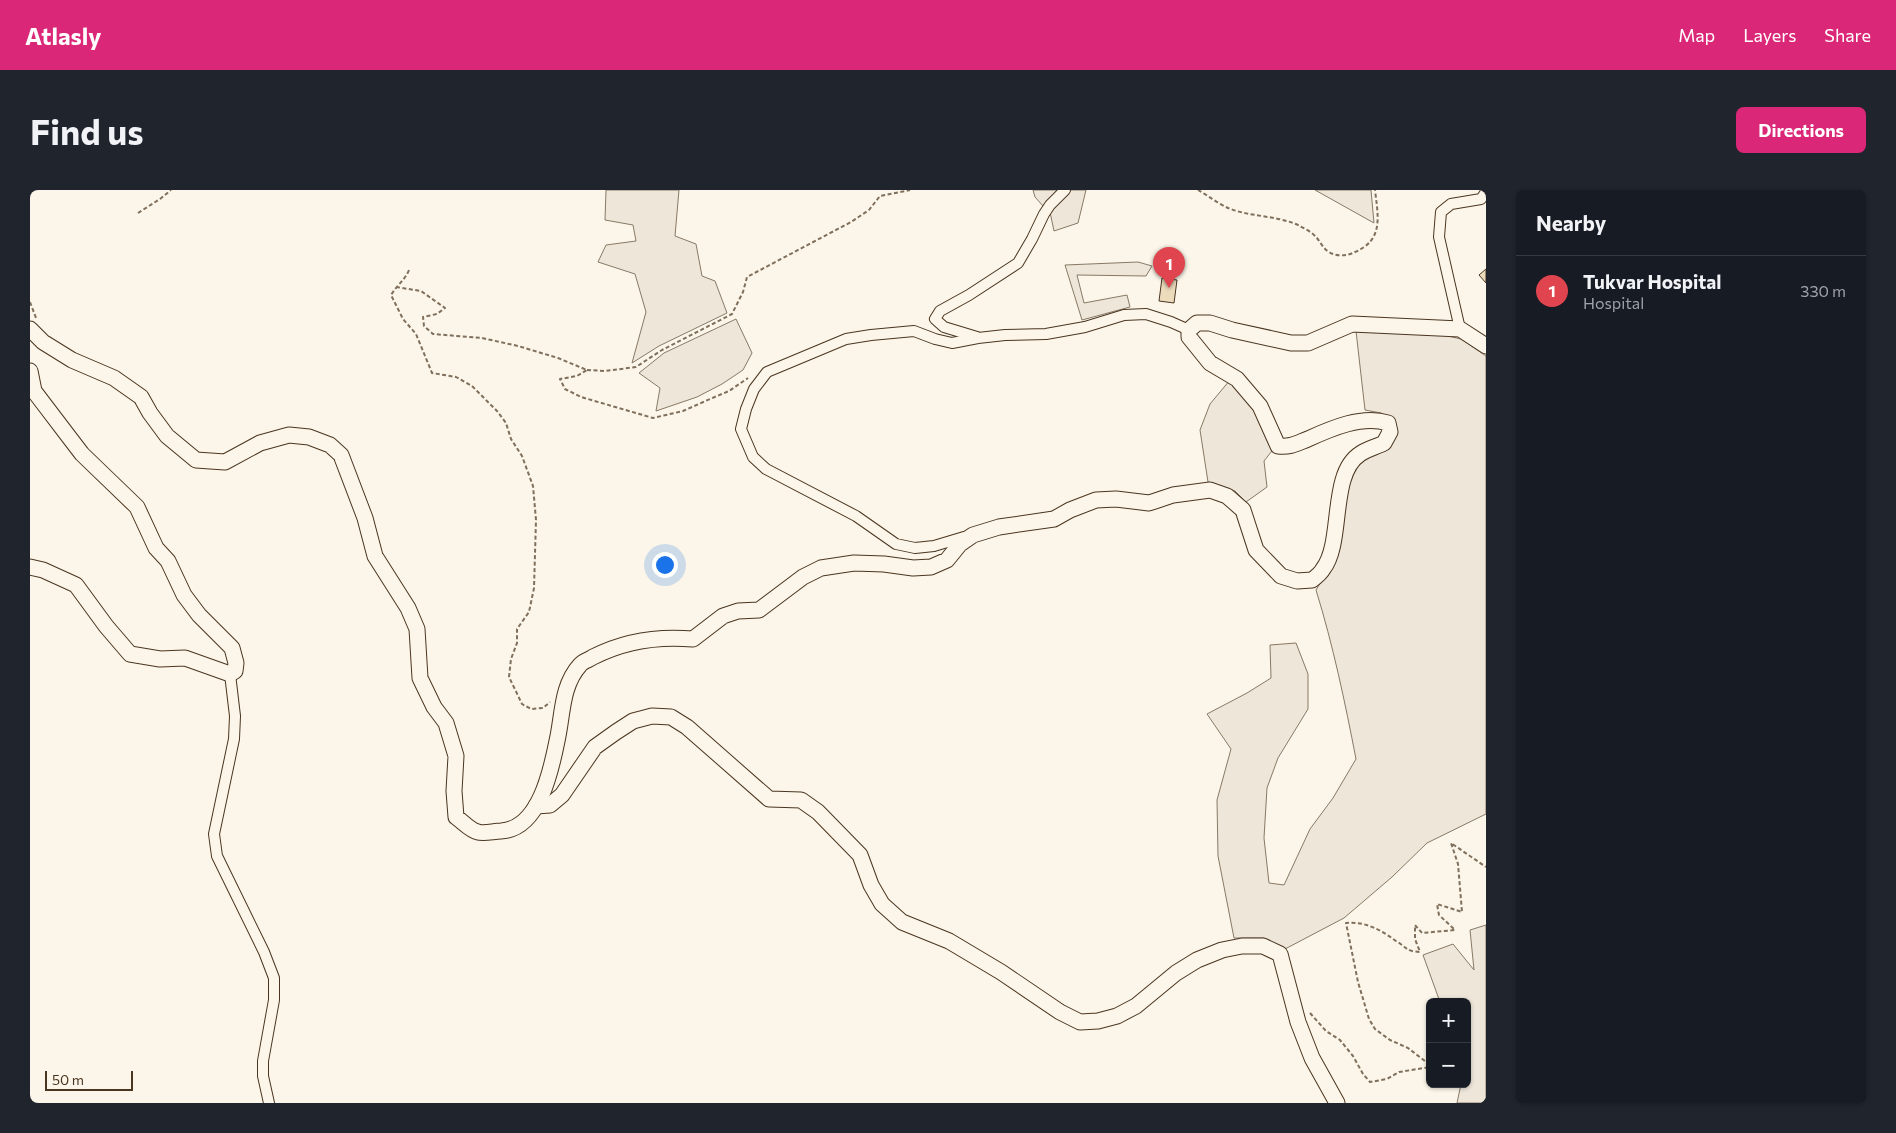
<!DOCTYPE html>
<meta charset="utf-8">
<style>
body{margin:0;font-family:Commissioner,sans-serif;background:#20242c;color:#f1f3f6}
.controls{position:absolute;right:15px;bottom:15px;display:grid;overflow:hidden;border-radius:8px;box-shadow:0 1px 4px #0004}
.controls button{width:45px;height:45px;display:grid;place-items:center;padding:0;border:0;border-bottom:1px solid #363941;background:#171b24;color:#f1f3f6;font:25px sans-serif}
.scale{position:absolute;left:15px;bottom:12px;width:88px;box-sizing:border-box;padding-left:5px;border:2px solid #4a3520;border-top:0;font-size:14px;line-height:18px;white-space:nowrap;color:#4a3520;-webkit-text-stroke:4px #fbf6e9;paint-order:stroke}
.you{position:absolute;left:634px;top:374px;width:18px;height:18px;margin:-12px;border:4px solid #fff;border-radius:50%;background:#1a73e8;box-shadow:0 0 0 8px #1a73e833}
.badge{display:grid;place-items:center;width:32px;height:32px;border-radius:50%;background:#db2777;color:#fff;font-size:16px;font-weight:700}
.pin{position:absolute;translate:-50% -41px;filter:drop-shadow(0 1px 2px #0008)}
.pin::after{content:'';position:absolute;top:26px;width:18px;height:15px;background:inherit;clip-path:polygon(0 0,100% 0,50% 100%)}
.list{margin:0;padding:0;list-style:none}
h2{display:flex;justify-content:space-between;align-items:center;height:65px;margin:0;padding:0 20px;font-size:21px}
h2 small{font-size:16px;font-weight:400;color:#9ea1a6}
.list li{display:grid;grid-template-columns:32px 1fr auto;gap:15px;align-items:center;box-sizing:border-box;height:70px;padding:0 20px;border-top:1px solid #363941}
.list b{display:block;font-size:19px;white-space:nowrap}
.list p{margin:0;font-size:16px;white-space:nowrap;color:#9ea1a6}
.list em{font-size:16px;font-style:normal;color:#9ea1a6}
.map{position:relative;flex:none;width:1456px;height:913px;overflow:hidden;border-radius:8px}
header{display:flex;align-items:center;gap:30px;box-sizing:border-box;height:70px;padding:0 25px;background:#db2777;color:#fff}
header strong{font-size:24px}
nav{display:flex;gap:28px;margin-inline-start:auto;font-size:18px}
.intro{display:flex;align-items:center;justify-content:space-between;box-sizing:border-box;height:120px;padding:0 30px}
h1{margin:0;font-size:35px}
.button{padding:12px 22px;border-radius:8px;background:#db2777;color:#fff;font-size:18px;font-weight:700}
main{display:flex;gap:30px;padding:0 30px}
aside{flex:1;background:#171b24;border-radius:8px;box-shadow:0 1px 4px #0004}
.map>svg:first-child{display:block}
.green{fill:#ede6d9;stroke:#887966}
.building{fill:#ecdcbc;stroke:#4a3520}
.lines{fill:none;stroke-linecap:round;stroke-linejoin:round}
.street-casing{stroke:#4a3520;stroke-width:12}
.secondary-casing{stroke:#4a3520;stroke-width:17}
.path{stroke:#7f6f5c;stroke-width:2;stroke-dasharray:4 2.5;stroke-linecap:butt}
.street{stroke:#fbf6e9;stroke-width:10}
.secondary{stroke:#fbf6e9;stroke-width:15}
</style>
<header>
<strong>Atlasly</strong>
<nav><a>Map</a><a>Layers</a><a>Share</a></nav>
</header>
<div class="intro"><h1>Find us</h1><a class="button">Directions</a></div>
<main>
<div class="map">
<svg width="1456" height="913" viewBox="0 0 1456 913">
<rect width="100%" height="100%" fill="#fbf6e9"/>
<g class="green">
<polygon points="576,0 649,0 645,46 666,54 672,86 685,91 697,123 629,156 602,173 616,122 605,84 568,72 576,55 606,51 603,35 575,30"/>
<polygon points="1003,0 1028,0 1013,16 1005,7"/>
<polygon points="1041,0 1056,0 1048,33 1024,41 1020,22"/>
<polygon points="1285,0 1341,0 1344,33"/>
<polygon points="1108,72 1122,76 1116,86 1047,85 1054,113 1097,105 1100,117 1052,130 1035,75"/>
<polygon points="706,129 722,163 713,180 692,194 667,207 626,221 630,198 609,183 634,163"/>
<path d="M1326,141L1405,143L1431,149L1456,166V624L1397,653L1362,687L1314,728L1255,759L1234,748H1204L1188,666L1187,610L1201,559L1177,524L1217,503L1241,488L1240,455L1266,453L1278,484V519L1248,568L1237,598L1234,648L1239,693L1254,695L1280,639L1303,608L1326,569C1315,512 1303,455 1286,400L1297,382L1317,292L1325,276L1361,236L1351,223L1335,220Z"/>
<polygon points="1200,190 1224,215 1245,257 1234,271 1237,297 1216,312 1205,301 1178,292 1170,240 1180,214"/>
<polygon points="1456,735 1456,913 1427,913 1431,894 1437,894 1437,812 1410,812 1393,765 1423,754 1444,780 1440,740"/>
</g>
<g class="building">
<polygon points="1456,79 1456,93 1449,85"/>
<polygon points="1132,88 1147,90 1144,113 1129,111"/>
</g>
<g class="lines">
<g class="street-casing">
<g id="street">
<polyline points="1430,139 1409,47 1411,22 1421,14 1451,9 1456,2"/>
<polyline points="947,147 914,137 905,129 910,121 939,105 988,73 1002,49 1014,24 1020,15 1035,0"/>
<polyline points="934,347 904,356 885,358 866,354 826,326 736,279 723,267 711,239 716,219 724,199 737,182 816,149 841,145 884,141 905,149 922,153 948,148 975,145 1016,144 1055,137 1094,125 1116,124 1141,132 1159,140"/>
<polyline points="200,484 205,526 204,549 184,644 187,666 234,762 244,788 244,810 233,871 233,886 239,913"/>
</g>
</g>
<g class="secondary-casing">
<g id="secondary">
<path d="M0,139L13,152L42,170L84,188L111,207L120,223L137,246L166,270L195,272L230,253L259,245L279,247L300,255L311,265L335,328L345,366L378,418L387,439L390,488L404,517L416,533L426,566L424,601L426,627C432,631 441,641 448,642C454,644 464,641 471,641C509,639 521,581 527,551C533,525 531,496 550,475C553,471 559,470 563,467C594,451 629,446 663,449L693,426L708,421L729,420L773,387L791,378L824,373L854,374L883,378L901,377L917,370L930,354L943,345L969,337L1024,329L1040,320L1066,310L1086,309L1119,313L1143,305L1180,300L1197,306L1213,320L1226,360L1251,386L1267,391L1282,390C1286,387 1291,383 1293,379C1314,352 1299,284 1330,264C1337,259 1346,257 1354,253L1360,242L1358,233C1332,225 1302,238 1278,249C1265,254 1262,257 1248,256L1230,216L1207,189L1180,173L1159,147V140L1167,133H1180L1202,140L1261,153H1278L1322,134L1430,139L1456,156"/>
<polyline points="0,181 4,201 39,247 52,264 107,317 126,358 138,371 154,405 169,425 202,458 206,473 205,481 200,484 155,468 130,469 100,464 76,436 46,395 13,380 0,377"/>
<polyline points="506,616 520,615 532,605 565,557 586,542 603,531 622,526 641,527 657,537 739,609 771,610 788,622 830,665 841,695 852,714 872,732 919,751 971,782 1030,822 1050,832 1068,831 1087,826 1106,816 1146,783 1167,770 1192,760 1212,756 1233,756 1250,764 1268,832 1282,868 1307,913"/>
</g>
</g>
<g class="path">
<path d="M1168,0C1177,5 1189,14 1198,18C1220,27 1245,25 1268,35C1273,38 1280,41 1284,45C1290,50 1292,58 1299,62C1307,67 1317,66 1325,62C1354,50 1348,26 1345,0"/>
<polyline points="108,23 130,9 141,0"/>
<path d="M379,80C375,90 367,95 361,105L373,129L386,144L402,183L426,187L442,196L467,221L476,233L481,249L492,266L503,296L506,330L504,398L499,422L487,439V453L481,469L479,487L492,514L501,519L513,518L520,512"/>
<polyline points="366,97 391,101 415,118 407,124 393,127 394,136 403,144 452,148 488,156 528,168 557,180 547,186 530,189 535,199 551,207 623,228 653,221 680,209 699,201 718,188"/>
<polyline points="0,112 6,128"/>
<polyline points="557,180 575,181 606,177 632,160 702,124 713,102 717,87 821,32 839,20 850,6 880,0"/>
<polyline points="1280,823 1296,841 1310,850 1323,866 1333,884 1340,892 1357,889 1369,882 1400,877"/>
<path d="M1400,875L1378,858L1360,850L1345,839L1339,829L1328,792L1316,733C1335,731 1351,740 1366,751C1378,758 1375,761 1390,762L1385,749V735L1392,743L1425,740L1409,725L1407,714L1432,722L1428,674L1421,653L1456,677"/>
</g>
<use href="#street" class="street"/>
<use href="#secondary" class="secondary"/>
</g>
</svg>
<div class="controls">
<button>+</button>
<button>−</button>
</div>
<div class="scale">50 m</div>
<div class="you"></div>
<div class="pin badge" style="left:1139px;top:98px;background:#e0444e">1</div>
</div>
<aside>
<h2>Nearby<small></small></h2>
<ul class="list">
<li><span class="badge" style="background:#e0444e">1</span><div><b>Tukvar Hospital</b><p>Hospital</p></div><em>330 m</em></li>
</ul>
</aside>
</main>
